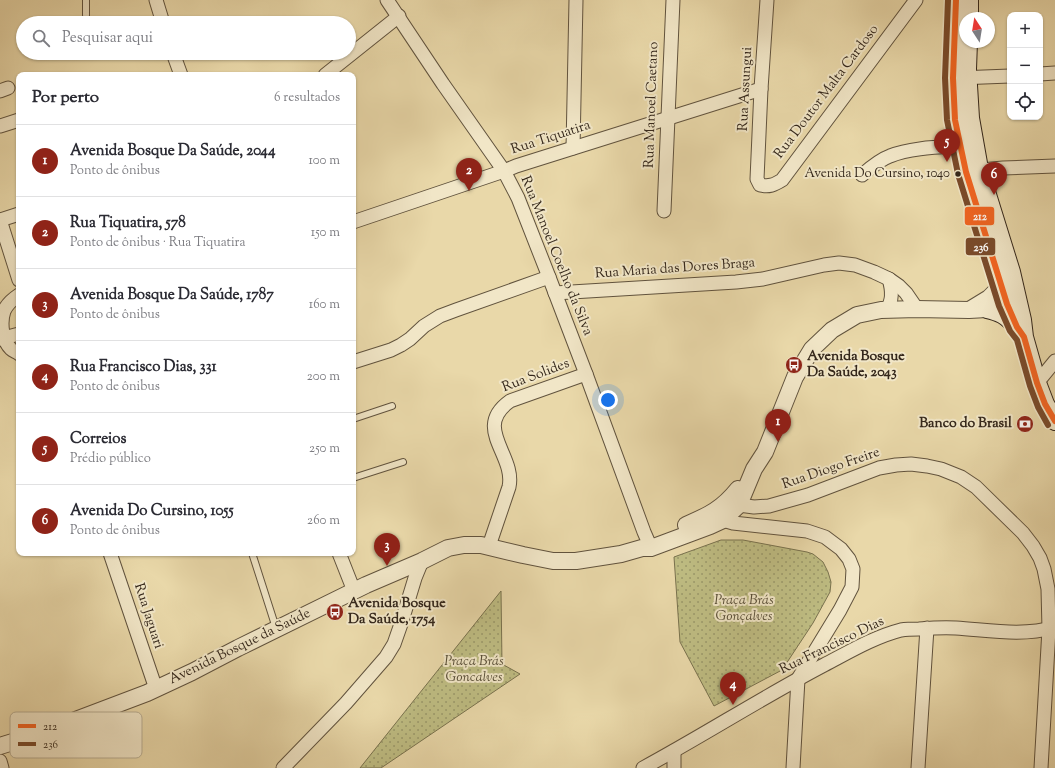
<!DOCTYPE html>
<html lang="pt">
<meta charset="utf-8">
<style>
body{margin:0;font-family:"Sorts Mill Goudy",serif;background:#f2f2f3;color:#2b2b33}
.controls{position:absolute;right:12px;top:12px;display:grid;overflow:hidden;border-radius:8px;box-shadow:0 1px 3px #0004}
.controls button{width:36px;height:36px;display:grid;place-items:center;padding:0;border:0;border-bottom:1px solid #e1e1e2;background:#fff;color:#2b2b33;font:20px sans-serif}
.compass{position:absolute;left:959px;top:12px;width:36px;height:36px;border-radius:50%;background:#fff;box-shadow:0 1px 3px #0004;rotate:348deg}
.you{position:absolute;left:608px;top:400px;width:14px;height:14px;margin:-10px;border:3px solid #fff;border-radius:50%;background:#1a73e8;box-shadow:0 0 0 6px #1a73e833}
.badge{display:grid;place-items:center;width:26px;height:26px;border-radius:50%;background:#8f2418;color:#fff;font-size:13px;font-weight:700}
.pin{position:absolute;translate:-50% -33px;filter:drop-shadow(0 1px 2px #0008)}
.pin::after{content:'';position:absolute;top:21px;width:14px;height:12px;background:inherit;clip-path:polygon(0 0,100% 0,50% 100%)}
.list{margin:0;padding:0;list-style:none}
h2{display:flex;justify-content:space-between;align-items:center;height:52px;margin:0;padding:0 16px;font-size:17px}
h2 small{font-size:13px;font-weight:400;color:#7c7c81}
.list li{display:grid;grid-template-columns:26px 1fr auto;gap:12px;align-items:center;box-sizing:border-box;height:72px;padding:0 16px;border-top:1px solid #e1e1e2}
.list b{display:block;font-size:15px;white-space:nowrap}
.list p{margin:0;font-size:13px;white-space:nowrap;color:#7c7c81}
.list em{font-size:13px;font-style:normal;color:#7c7c81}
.icon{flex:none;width:22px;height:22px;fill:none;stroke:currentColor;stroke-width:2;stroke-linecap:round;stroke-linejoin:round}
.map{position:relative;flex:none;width:1055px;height:768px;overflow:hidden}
.search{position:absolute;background:#fff;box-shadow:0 1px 3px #0004;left:16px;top:16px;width:340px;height:44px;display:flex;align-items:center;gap:10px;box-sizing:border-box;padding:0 14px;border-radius:22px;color:#7c7c81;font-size:15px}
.panel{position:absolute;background:#fff;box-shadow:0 1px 3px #0004;left:16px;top:72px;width:340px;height:484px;border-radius:8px}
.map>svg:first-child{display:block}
.park{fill:url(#park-dots);stroke:#79724e}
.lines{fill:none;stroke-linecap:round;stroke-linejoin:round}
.service-casing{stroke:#61533e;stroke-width:8}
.minor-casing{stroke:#61533e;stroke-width:15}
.tertiary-casing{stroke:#61533e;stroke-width:18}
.secondary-casing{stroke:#34271b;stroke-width:20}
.service{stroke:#f1e6c7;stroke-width:6}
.minor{stroke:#f1e6c7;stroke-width:13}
.tertiary{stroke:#f1e6c7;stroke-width:16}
.secondary{stroke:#f1e6c7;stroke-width:18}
.bus-1-casing{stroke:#f1e6c7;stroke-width:9}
.bus-2-casing{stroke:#f1e6c7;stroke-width:9}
.bus-1{stroke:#f26522;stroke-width:6}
.bus-2{stroke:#7a4b2a;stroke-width:6}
.bus-dot{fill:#34271b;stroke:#f1e6c7;stroke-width:1.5}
.labels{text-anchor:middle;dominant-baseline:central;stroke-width:4;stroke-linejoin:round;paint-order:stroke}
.bus-label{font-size:13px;fill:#34271b;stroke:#f1e6c7;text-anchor:end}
.street-label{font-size:14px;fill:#34271b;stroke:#f1e6c7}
.poi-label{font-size:14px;font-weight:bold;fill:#34271b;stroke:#f1e6c7;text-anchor:start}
.park-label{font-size:14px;font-style:italic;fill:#564c35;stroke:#f1e6c7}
.key{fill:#f1e6c7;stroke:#b8ad93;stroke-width:1}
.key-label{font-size:11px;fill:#34271b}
.line-badge{stroke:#f1e6c7;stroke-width:1.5}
.badge-label{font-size:11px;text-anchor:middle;font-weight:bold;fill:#fff}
</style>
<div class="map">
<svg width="1055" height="768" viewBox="0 0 1055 768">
<defs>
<pattern id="park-dots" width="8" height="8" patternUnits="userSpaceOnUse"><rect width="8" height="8" fill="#bebc82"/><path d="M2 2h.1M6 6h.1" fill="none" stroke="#9b996a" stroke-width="1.8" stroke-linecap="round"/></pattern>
</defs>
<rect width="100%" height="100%" fill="#e9d8a9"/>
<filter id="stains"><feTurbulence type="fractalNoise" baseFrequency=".005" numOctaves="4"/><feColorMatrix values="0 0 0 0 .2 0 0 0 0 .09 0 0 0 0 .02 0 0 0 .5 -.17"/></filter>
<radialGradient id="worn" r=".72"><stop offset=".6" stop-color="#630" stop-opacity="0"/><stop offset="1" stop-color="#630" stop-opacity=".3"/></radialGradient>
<g class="park">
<polygon points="721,540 743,540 807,552 813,554 823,562 828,572 831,582 830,592 813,623 782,670 714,706 680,642 674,557"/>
<polygon points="501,591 502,664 520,674 381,768 360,768"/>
</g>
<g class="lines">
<g class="service-casing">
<g id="service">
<polyline points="86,0 86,15"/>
<polyline points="353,419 392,406"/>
<polyline points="353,478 403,462"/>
<polyline points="252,553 276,628"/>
</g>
</g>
<g class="minor-casing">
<g id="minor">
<polyline points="156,0 163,23"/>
<polyline points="387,0 443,84 504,171 518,198 549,277 586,374 644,532 651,548"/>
<path d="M767,0L761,89L757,179L760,185C769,187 774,185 782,180L916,0"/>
<polyline points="173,53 181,75"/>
<polyline points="1040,74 1055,73"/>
<polyline points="325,75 399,16"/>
<polyline points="958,78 1010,76"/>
<polyline points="0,91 8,88"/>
<polyline points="0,126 19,120"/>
<polyline points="573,148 576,0"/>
<polyline points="971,171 1003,168 1055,166"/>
<path d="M862,175C870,168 879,160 890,156C912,147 945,147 969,145"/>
<polyline points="664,211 673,0"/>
<polyline points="0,220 19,280"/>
<polyline points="0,220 19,214"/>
<polyline points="353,222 504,171 516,166 761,89"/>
<polyline points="555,293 736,282 763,279 824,265 839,263 855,265 874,272 889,279 899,286 906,293 917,309"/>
<path d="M19,295C13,299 7,304 4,311C0,323 2,340 11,349C13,351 17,352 19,354"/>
<path d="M886,310C893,302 892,289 889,279"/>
<polyline points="0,339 19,334"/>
<polyline points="353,362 391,350 401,345 410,339 424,326 440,316 456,310 549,277"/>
<polyline points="1037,383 1055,361"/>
<polyline points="729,506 739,505 754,507 769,506 808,495 879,468 896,465 911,464 927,466 941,469 961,477 976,487 1023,533 1033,546 1040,558 1044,569 1048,589 1049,629 1041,768"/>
<polyline points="719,514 723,520 733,523 807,531 825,537 841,549 849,559 853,569 852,587 840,610 798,679 793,768"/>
<path d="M489,546L509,487C516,455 472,428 510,401L586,374"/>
<polyline points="110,553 156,689"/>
<polyline points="339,553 354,591"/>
<polyline points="0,761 2,768"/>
<polyline points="283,768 346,703 386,657 394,644 401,624 415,578 422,561"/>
<path d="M643,768C704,735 763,697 824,665C849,652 874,637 901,630C907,629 913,629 919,629C931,628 944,627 956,628C988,630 1023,637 1055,627"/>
<polyline points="674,768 674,751"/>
<polyline points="918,768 927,628"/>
</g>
</g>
<g class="tertiary-casing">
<g id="tertiary">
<polyline points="971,309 989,298 997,290 1007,277"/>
<path d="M686,525C709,515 722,509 738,489"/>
<polyline points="0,746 32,736 73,721 147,693 192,672 238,648 366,585 422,561 448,548 464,545 481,545 523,555 553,561 576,561 621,554 642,548 651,548 710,526 723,520 739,505 754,469 765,452 795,377 812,349 832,330 857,315 881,310 917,309 969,310 987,309 1000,307"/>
</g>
</g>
<g class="secondary-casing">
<g id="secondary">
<polyline points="956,0 953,78 955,120 966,172 1001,285 1007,304 1012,315"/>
<polyline points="969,18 969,0"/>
<polyline points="968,42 967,69 970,118 979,169 1011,272 1022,320 1024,337 1037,383 1045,404 1055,421"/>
<path d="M987,309C1000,312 1006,315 1015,325"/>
</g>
</g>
<use href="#service" class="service"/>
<use href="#minor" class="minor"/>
<use href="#tertiary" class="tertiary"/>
<use href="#secondary" class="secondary"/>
<g class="bus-1-casing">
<polyline id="bus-1" points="956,0 953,78 955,120 966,172 1007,304 1017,327 1024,337 1037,383 1045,404 1055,421"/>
</g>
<g class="bus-2-casing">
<polyline id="bus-2" points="948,0 945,78 947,120 958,174 999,306 1010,331 1017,340 1030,386 1038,407 1048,425"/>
</g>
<use href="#bus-1" class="bus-1"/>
<use href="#bus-2" class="bus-2"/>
</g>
<defs>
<g id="bus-disc" transform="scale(0.9)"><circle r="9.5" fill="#8f2418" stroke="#f1e6c7"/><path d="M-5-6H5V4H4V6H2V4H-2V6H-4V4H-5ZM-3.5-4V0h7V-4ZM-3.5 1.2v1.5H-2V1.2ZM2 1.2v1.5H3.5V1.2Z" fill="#fff"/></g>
<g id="bank-disc" transform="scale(0.9)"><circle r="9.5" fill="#8f2418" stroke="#f1e6c7"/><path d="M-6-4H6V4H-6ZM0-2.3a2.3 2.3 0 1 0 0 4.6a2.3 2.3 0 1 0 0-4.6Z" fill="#fff"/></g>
</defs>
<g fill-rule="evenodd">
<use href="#bus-disc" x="794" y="365"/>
<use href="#bank-disc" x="1025" y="424"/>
<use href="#bus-disc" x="335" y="612"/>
</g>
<circle class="bus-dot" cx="958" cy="174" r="3.5"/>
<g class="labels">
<g class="bus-label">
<text x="950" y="174">Avenida Do Cursino, 1040</text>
</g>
<g class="street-label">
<text transform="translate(746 89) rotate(-87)">Rua Assungui</text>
<text transform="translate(827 92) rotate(-53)">Rua Doutor Malta Cardoso</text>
<text transform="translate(652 105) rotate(-88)">Rua Manoel Caetano</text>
<text transform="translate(551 138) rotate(-18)">Rua Tiquatira</text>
<text transform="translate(556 256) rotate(68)">Rua Manoel Coelho da Silva</text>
<text transform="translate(675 269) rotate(-4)">Rua Maria das Dores Braga</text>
<text transform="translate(536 376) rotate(-21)">Rua Solides</text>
<text transform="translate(831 469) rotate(-19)">Rua Diogo Freire</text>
<text transform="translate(148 616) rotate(72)">Rua Jaguari</text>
<text transform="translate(832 646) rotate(-26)">Rua Francisco Dias</text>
<text transform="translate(240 647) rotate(-26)">Avenida Bosque da Saúde</text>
</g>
<g class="poi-label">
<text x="807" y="357">Avenida Bosque<tspan x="807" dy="16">Da Saúde, 2043</tspan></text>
<text x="1012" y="424" text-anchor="end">Banco do Brasil</text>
<text x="348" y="604">Avenida Bosque<tspan x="348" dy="16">Da Saúde, 1754</tspan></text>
</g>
<g class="park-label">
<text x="744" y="601">Praça Brás<tspan x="744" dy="16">Gonçalves</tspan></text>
<text x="474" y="662">Praça Brás<tspan x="474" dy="16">Goncalves</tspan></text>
</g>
</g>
<rect x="10" y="712" width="132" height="46" rx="6" class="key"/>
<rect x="18" y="724" width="18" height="4" fill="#f26522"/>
<rect x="18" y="742" width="18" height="4" fill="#7a4b2a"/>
<g class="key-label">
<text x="43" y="730">212</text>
<text x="43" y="748">236</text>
</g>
<g class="line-badge">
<rect x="964" y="206" width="31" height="20" rx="4" fill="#f26522"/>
<rect x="965" y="237" width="31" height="19" rx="4" fill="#7a4b2a"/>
</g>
<g class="badge-label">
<text x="980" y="220">212</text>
<text x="981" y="251">236</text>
</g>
<rect width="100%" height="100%" filter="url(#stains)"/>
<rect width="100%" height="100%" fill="url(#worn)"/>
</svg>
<div class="controls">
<button>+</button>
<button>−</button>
<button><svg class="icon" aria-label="locate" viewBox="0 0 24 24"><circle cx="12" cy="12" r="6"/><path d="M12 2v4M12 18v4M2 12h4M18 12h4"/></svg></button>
</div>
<svg class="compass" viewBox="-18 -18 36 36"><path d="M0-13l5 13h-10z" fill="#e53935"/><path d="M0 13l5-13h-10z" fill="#7c7c81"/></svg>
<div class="you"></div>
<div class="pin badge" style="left:778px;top:442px">1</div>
<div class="pin badge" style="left:469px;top:191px">2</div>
<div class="pin badge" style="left:387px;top:566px">3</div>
<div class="pin badge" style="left:733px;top:705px">4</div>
<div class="pin badge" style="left:947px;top:162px">5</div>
<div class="pin badge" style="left:994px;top:195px">6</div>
<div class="search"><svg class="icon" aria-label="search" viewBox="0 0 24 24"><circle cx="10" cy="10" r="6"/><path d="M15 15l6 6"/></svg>Pesquisar aqui</div>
<section class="panel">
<h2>Por perto<small>6 resultados</small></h2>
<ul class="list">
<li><span class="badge">1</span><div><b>Avenida Bosque Da Saúde, 2044</b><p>Ponto de ônibus</p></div><em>100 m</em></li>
<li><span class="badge">2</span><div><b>Rua Tiquatira, 578</b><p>Ponto de ônibus · Rua Tiquatira</p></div><em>150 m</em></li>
<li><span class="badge">3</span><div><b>Avenida Bosque Da Saúde, 1787</b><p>Ponto de ônibus</p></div><em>160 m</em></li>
<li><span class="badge">4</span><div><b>Rua Francisco Dias, 331</b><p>Ponto de ônibus</p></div><em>200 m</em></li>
<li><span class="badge">5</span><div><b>Correios</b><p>Prédio público</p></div><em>250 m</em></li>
<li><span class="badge">6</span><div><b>Avenida Do Cursino, 1055</b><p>Ponto de ônibus</p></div><em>260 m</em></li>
</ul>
</section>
</div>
